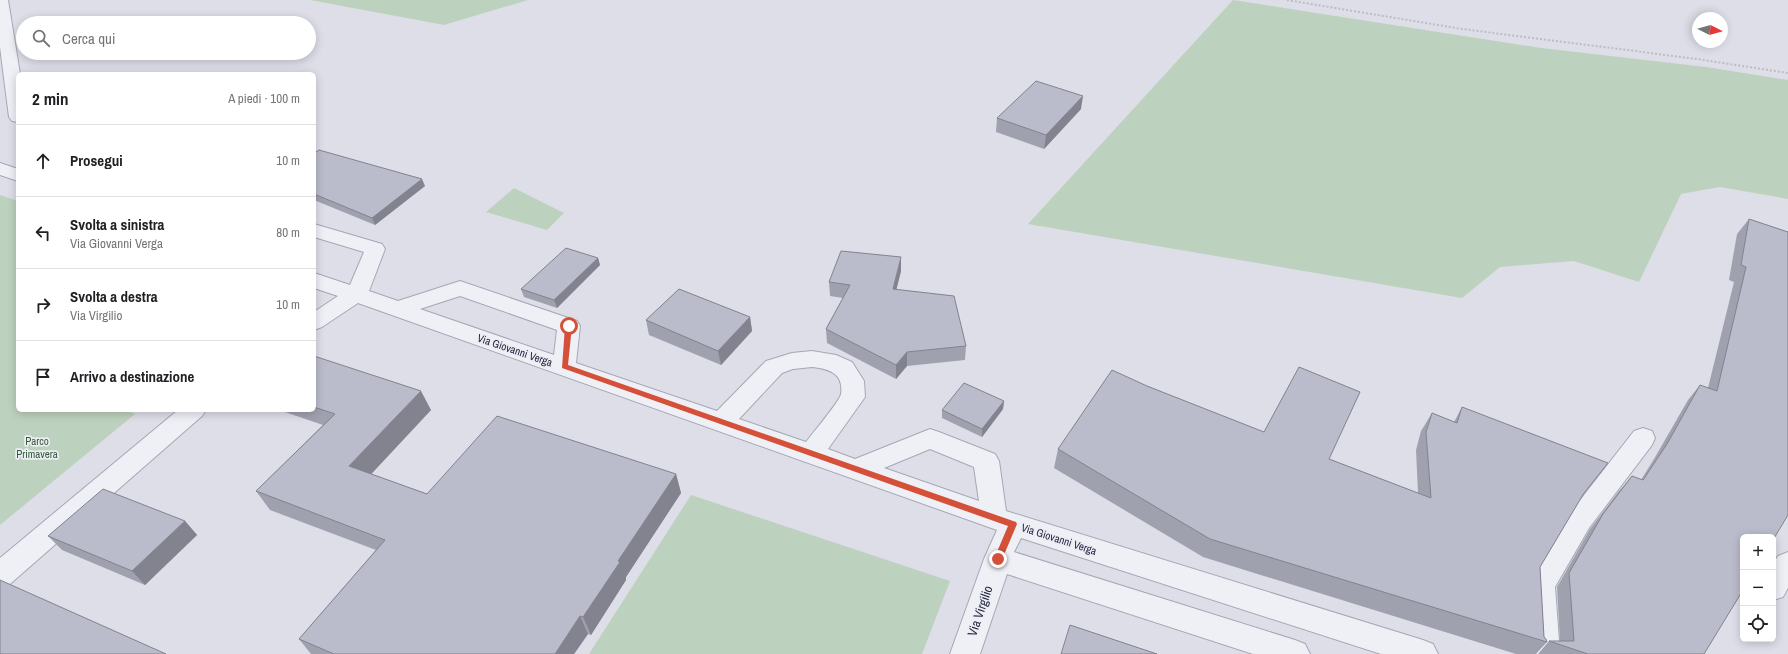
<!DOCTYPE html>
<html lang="it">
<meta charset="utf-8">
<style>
body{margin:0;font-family:"Archivo Narrow",sans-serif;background:#f6f6f6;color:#202124}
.controls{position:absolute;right:12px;bottom:12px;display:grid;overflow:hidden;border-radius:6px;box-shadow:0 2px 10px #0003}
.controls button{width:36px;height:36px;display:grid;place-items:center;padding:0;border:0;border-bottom:1px solid #e0e0e0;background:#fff;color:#202124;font:20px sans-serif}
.compass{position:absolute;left:1692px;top:12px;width:36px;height:36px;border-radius:50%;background:#fff;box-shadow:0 2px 10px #0003;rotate:96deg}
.stop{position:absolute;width:12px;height:12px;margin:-9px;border:3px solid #d55039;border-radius:50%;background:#fff}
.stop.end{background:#d55039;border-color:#fff;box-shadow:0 1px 4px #0008}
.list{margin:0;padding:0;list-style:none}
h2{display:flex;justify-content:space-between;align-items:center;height:52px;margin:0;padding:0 16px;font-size:17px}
h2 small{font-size:13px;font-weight:400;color:#757577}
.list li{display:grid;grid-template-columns:26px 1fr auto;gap:12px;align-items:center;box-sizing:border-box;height:72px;padding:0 16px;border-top:1px solid #e0e0e0}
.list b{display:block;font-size:15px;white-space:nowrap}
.list p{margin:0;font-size:13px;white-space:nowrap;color:#757577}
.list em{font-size:13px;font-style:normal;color:#757577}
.icon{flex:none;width:22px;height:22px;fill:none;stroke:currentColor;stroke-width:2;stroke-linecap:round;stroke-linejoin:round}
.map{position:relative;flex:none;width:1788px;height:654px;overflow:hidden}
.search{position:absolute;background:#fff;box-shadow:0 2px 10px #0003;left:16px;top:16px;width:300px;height:44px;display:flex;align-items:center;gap:10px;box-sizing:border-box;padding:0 14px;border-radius:22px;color:#757577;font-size:15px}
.panel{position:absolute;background:#fff;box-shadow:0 2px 10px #0003;left:16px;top:72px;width:300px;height:340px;border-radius:6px}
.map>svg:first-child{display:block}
.green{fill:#bdd2be}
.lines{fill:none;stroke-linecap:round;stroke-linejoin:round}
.minor-casing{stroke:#a6a7b5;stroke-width:2}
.path{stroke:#babcc6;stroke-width:2;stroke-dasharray:2 2;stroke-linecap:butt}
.minor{fill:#eff0f6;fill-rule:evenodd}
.wall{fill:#a0a1af}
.shaded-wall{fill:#82838e}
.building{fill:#babbcb;stroke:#82838e}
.route{fill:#d55039}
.labels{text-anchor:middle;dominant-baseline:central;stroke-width:3.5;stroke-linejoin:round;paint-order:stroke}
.street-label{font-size:11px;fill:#25273f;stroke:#ecedf5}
.park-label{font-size:11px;fill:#325b36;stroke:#ecedf5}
.near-street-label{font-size:13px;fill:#25273f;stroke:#ecedf5}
</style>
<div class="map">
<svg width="1788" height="654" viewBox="0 0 1788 654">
<rect width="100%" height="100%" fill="#dddee8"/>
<g class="green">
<polygon points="310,0 528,0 444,25"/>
<polygon points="1233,0 1541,48 1706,67 1788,80 1788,199 1720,187 1681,194 1639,282 1574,261 1500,267 1462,298 1028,224"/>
<polygon points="514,188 564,213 547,230 486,212"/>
<polygon points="0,195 18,201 18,410 126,410 135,414 0,525"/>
<polygon points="691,495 950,581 922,654 589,654"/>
</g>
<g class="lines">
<g class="minor-casing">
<g id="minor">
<polygon points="0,0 8,0 20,74 18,74 18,122 12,121 9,117 0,47"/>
<polygon points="0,163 18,169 18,181 0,175"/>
<path d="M314,224L382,244L385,249L369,291L398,301L460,281L577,321L580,326L576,363L717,411L766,361L792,353L812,351L836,355L852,362L864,381L865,397L828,449L855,459L930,429L939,432L995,454L999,461L1006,511L1423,640L1433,644L1438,654H1381L1021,538L1014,552L1295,640L1305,644L1310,654H1253L1007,574L980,654H950L984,559L997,530L358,303L322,327L314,330V312L338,296L314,288V273L350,285L364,252L314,237ZM460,296L557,330L554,355L420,309ZM812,367C829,369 844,373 841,394C840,401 812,434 806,442L739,419L782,373L793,369ZM930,449L974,467L979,501L884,468Z"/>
<polygon points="178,410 206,410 202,416 10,584 0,587 0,558"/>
<polygon points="1643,428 1652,431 1655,438 1652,445 1589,528 1555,587 1560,654 1530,654 1527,585 1531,576 1571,512 1634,431"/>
<polygon points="1788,552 1788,588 1783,597 1773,600 1773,564 1778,556"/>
</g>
</g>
<polyline class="path" points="1287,0 1462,29 1697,59 1788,73"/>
<use href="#minor" class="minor"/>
</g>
<g class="wall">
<polygon points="1081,109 1044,149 996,132 997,118"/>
<polygon points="314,153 425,186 375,225 314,200"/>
<polygon points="1749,219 1788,232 1704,654 1538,654 1549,641 1560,641 1557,587 1590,529 1619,491 1632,476 1641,480 1654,459 1688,400 1700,385 1708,388 1734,282 1729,280 1737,234"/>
<polygon points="598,258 600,265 557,308 524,297 521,289"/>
<polygon points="901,271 896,290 966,346 965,360 907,366 896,379 827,343 826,329 843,298 830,296 829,282"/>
<polygon points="750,317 752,331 721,365 649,335 646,320"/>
<polygon points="314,356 431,410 371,474 427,494 676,474 681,493 626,577 626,580 591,635 588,634 574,654 311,654 299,639 376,550 270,510 256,491 323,425 279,410 314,410"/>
<polygon points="1147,386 1329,459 1418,493 1416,450 1421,431 1432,413 1454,422 1462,407 1584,493 1540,567 1544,637 1547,642 1536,654 1516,654 1203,557 1054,468 1058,449"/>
<polygon points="1004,401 1003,409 982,437 942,418 942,410"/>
<polygon points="185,521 197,535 145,585 62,550 48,536"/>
</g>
<g class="shaded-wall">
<polygon points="1083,96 1081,109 1044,149 1046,135"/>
<polygon points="422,179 425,186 375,225 372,218"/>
<polygon points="901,257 901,271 893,303 893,289"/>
<polygon points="598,258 600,265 557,308 554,300"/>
<polygon points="750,317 752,331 721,365 718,351"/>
<polygon points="907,352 907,366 896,379 896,365"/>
<polygon points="421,391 431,410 361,485 349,466"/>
<polygon points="1004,401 1003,409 982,437 982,429"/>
<polygon points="676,474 681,493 626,577 626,580 591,635 583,617 618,561"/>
<polygon points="185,521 197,535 145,585 132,571"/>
<polygon points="580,616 588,634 574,654 555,654"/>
</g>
<g class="building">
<polygon points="1036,81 1083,96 1046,135 997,118"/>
<polygon points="319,150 422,179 372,218 314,194 314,153"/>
<polygon points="1749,219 1788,232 1788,515 1773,540 1773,537 1743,537 1743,590 1704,654 1588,654 1549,641 1574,641 1569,573 1603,514 1632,476 1643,480 1667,444 1700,385 1717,391 1746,267 1741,265"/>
<polygon points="566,248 598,258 554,300 521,289"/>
<polygon points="841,251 901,257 893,289 954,296 966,346 907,352 896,365 826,329 850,285 829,282"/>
<polygon points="679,289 750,317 718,351 646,320"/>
<polygon points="314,356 421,391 349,466 427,494 497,416 676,474 618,561 620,562 583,617 580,616 555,654 334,654 299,639 385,540 256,491 335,414 314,407"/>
<polygon points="1299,367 1360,392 1329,459 1431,498 1426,432 1432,413 1457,423 1462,407 1608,463 1584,493 1540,567 1544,637 1546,639 1547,642 1210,539 1058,449 1112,370 1147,386 1264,432"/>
<polygon points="964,383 1004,401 982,429 942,410"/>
<polygon points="103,489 185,521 132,571 48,536"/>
<polygon points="0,580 166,654 0,654"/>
<polygon points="1070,625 1157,654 1061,654"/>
</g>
<polygon class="route" points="569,323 572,326 568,365 1016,522 1017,524 1001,562 995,562 994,559 1008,526 562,368 565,326"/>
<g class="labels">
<g class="street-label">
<text transform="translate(515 350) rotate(19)">Via Giovanni Verga</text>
<text transform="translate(1059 539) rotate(18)">Via Giovanni Verga</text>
</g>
<g class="park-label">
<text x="37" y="441">Parco<tspan x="37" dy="13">Primavera</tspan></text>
</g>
<g class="near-street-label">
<text transform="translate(980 611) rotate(-71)">Via Virgilio</text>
</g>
</g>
</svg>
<div class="controls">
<button>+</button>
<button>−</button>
<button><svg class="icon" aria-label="locate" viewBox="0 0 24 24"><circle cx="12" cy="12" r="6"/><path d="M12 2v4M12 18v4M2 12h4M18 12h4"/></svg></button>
</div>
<svg class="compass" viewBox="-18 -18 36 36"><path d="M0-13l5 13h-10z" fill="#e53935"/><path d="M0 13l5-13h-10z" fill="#757577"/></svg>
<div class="stop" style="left:569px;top:326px"></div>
<div class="stop end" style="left:998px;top:559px"></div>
<div class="search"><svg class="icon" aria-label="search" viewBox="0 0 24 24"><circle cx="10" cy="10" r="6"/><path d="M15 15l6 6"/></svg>Cerca qui</div>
<section class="panel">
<h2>2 min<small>A piedi · 100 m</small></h2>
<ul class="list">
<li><svg class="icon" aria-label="ahead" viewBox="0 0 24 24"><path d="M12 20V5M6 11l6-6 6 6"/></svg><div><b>Prosegui</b></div><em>10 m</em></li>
<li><svg class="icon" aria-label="left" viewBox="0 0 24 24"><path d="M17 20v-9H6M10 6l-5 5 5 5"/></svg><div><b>Svolta a sinistra</b><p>Via Giovanni Verga</p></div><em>80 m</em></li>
<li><svg class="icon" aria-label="right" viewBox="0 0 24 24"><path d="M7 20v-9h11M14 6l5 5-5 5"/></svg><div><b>Svolta a destra</b><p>Via Virgilio</p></div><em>10 m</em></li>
<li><svg class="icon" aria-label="arrive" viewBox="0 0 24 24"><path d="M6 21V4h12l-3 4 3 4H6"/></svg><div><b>Arrivo a destinazione</b></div></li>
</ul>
</section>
</div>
